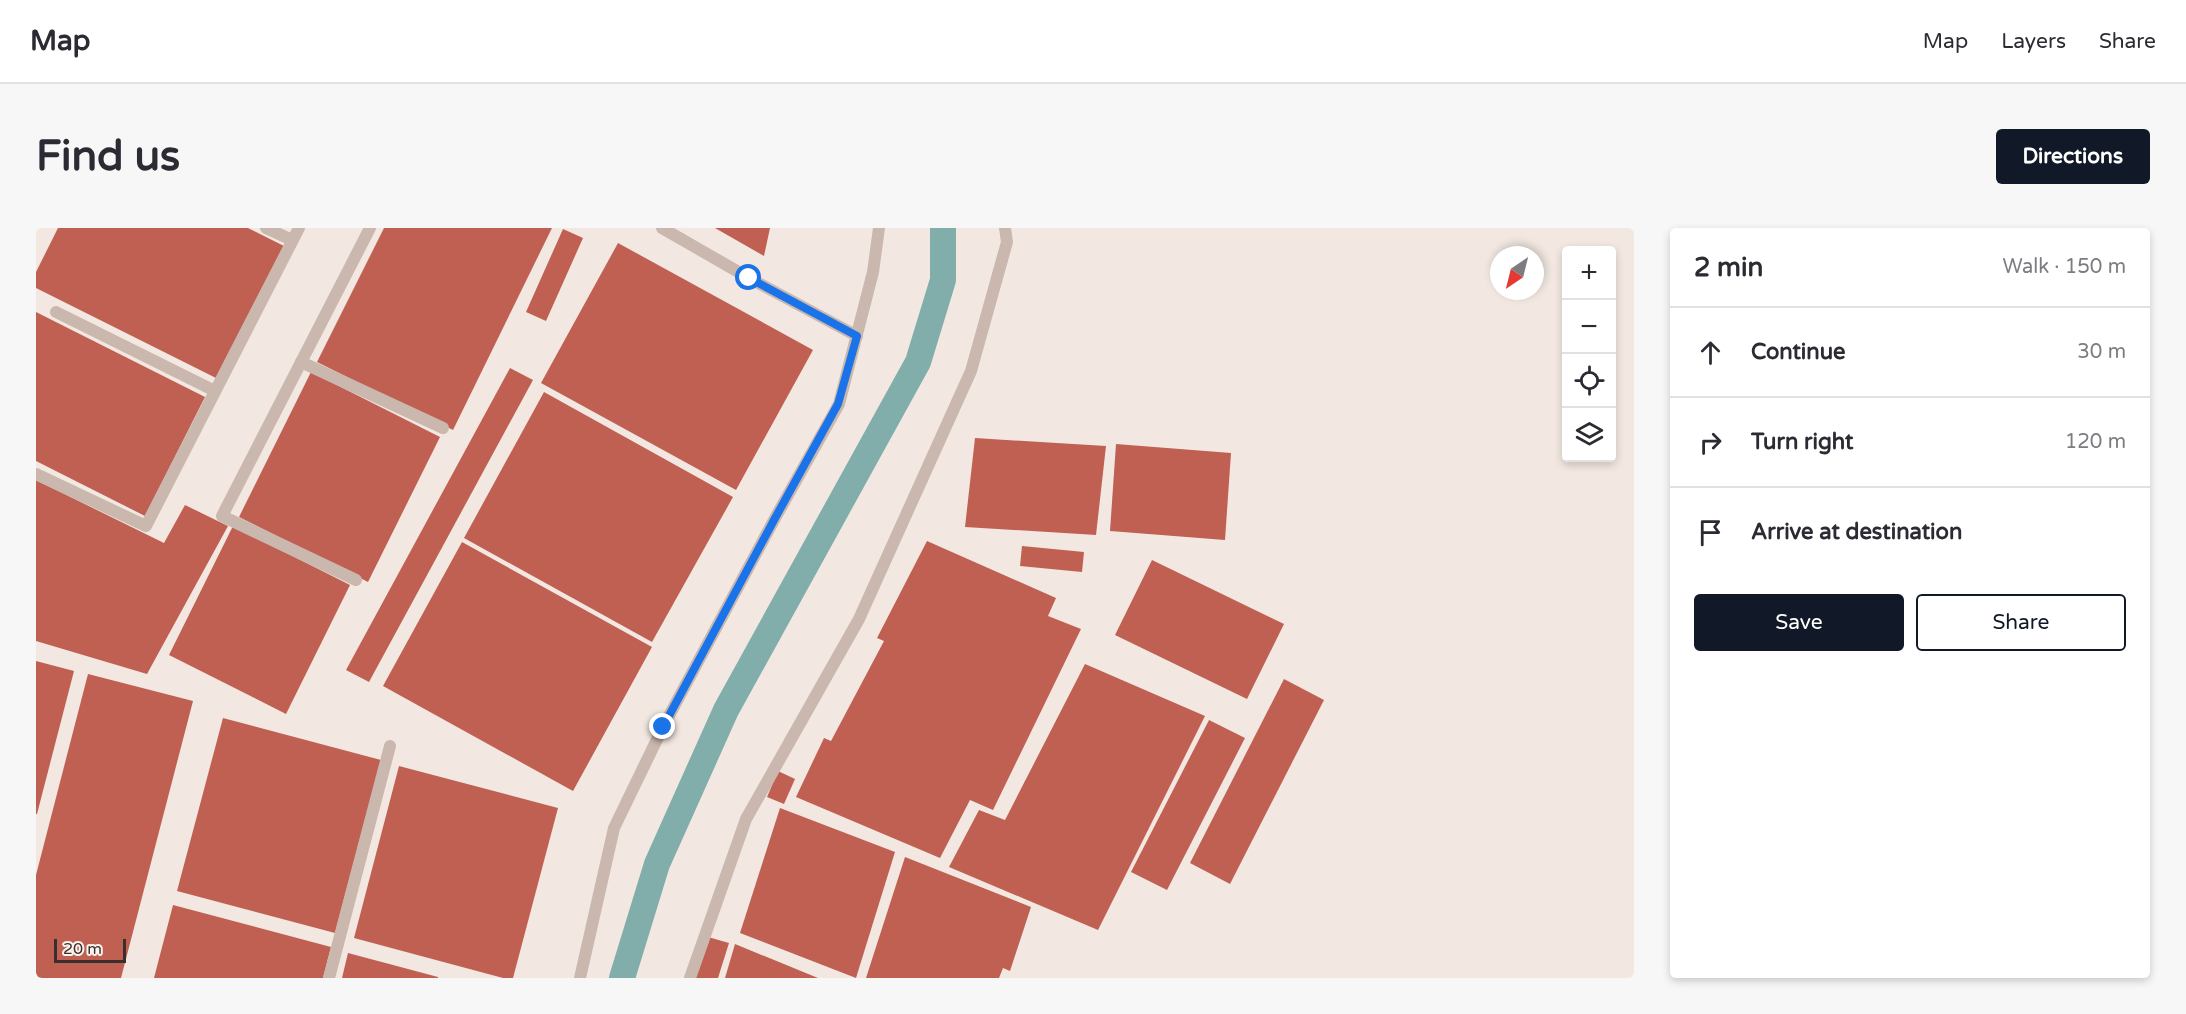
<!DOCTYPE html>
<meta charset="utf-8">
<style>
body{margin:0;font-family:"Varela Round",sans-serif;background:#f7f7f7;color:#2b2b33}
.controls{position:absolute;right:18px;top:18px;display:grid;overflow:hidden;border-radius:6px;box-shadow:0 3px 9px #0003}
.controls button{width:54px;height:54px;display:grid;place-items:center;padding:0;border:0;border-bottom:2px solid #e1e1e2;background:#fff;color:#2b2b33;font:30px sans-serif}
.compass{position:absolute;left:1454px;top:18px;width:54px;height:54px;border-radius:50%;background:#fff;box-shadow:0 3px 9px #0003;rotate:215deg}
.scale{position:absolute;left:18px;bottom:15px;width:72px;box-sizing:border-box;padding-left:6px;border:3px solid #392e2b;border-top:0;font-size:16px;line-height:21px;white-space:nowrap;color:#392e2b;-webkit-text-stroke:4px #faf3ee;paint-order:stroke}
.stop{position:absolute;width:18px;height:18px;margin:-14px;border:4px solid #1a73e8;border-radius:50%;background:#fff}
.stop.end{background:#1a73e8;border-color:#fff;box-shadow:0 2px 6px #0008}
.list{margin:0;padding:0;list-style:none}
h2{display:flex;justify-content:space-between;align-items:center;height:78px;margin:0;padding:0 24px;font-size:26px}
h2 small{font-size:20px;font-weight:400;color:#7c7c81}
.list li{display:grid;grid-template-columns:39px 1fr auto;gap:18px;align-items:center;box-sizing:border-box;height:90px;padding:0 24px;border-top:2px solid #e1e1e2}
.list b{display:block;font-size:22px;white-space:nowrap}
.list em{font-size:20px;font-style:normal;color:#7c7c81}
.actions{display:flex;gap:12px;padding:18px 24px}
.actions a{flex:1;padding:14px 0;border:2px solid #111827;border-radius:6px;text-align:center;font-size:21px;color:#111827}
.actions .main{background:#111827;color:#fff}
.icon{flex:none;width:33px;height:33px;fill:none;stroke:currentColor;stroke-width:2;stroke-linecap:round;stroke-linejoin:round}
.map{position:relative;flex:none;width:1598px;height:750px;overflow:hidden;border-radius:6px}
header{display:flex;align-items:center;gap:36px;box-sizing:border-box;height:84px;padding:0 30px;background:#fff;border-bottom:2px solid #e1e1e2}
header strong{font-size:28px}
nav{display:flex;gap:33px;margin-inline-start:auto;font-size:21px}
.intro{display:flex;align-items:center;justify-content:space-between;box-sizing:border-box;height:144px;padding:0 36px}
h1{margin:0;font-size:42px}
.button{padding:15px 27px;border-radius:6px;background:#111827;color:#fff;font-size:21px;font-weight:700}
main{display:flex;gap:36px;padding:0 36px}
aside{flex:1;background:#fff;border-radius:6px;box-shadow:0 3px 9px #0003}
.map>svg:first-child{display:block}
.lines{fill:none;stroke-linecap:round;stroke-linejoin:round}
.canal{stroke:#81aeab;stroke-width:26}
.building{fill:#c06052}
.service{stroke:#cab7ad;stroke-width:12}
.route{stroke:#1a73e8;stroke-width:8}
</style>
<header>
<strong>Map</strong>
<nav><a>Map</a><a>Layers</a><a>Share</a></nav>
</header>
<div class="intro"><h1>Find us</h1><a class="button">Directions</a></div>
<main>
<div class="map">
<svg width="1598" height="750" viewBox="0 0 1598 750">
<rect width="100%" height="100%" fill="#f2e8e1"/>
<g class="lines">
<polyline class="canal" points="586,750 621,636 690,482 882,134 907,52 907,0"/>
</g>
<g class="building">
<polygon points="22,0 212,0 248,18 182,151 0,60 0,44"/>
<polygon points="348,0 516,0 417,202 281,134"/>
<polygon points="679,0 734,0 728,28"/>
<polygon points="527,1 547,10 510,93 490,84"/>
<polygon points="582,15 777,122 700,262 505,155"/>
<polygon points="0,84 169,169 109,288 0,233"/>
<polygon points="474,140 497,152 333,454 310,442"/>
<polygon points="275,144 404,209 332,354 203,289"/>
<polygon points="508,164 697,269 616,414 428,310"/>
<polygon points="939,210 1070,218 1060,307 929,299"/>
<polygon points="1080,216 1195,225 1189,312 1074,303"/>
<polygon points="0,252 128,315 149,277 192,298 111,446 0,413"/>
<polygon points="197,298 314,357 250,486 133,427"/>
<polygon points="891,313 1020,370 1012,388 1045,401 957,582 934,572 904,630 760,569 788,510 795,513 848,413 841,410"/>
<polygon points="426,314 616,419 537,563 347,458"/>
<polygon points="986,318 1048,324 1046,344 984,338"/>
<polygon points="1116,332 1248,396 1211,471 1079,407"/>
<polygon points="0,433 38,443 1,586 0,586"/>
<polygon points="1049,436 1169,488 1062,702 913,639 943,582 969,592"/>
<polygon points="52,446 157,473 85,750 0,750 0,647"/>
<polygon points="1248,451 1288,472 1194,656 1154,635"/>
<polygon points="187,490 345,532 299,705 141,663"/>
<polygon points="1173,492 1209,510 1131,662 1095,644"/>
<polygon points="363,538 522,580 477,750 467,750 318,710"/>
<polygon points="742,543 759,551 748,576 731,569"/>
<polygon points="744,580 859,624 820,750 704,705"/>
<polygon points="869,629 995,679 974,743 967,740 963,750 830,750"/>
<polygon points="137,677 295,719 287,750 118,750"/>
<polygon points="672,709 693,715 682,750 659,750"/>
<polygon points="699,716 782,750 689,750"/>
<polygon points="312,725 402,749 402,750 306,750"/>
</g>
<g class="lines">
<g class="service">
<polyline points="230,0 256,12"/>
<polyline points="626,0 713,50 821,108"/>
<polyline points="20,84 179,163"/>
<polyline points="265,134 407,200"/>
<polyline points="0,246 110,298 263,0"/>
<polyline points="320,352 186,288 334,0"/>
<polyline points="293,750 354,518"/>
<polyline points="544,750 578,600 627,499 738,292 803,176 837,44 843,0"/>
<polyline points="654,750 710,591 823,391 935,143 971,14 969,0"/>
</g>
</g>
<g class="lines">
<polyline class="route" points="627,499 738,292 802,176 821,108 713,50"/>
</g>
</svg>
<div class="controls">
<button>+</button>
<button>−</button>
<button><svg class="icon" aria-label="locate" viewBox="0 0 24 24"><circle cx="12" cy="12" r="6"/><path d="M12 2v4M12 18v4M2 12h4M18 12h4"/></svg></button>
<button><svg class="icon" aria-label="layers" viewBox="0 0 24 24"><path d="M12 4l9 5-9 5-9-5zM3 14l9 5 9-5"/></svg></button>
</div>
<svg class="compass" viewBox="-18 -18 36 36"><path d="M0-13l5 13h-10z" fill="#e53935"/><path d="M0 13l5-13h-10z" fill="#7c7c81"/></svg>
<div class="scale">20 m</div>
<div class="stop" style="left:713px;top:50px"></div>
<div class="stop end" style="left:627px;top:499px"></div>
</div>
<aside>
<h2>2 min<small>Walk · 150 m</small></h2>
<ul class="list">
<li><svg class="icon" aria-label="ahead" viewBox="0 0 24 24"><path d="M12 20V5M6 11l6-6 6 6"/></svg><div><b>Continue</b></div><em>30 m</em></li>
<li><svg class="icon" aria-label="right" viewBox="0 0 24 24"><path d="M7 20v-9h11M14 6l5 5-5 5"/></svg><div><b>Turn right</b></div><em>120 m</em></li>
<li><svg class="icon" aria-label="arrive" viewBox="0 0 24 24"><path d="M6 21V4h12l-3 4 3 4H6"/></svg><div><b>Arrive at destination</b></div></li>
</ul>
<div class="actions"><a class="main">Save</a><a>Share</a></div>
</aside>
</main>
